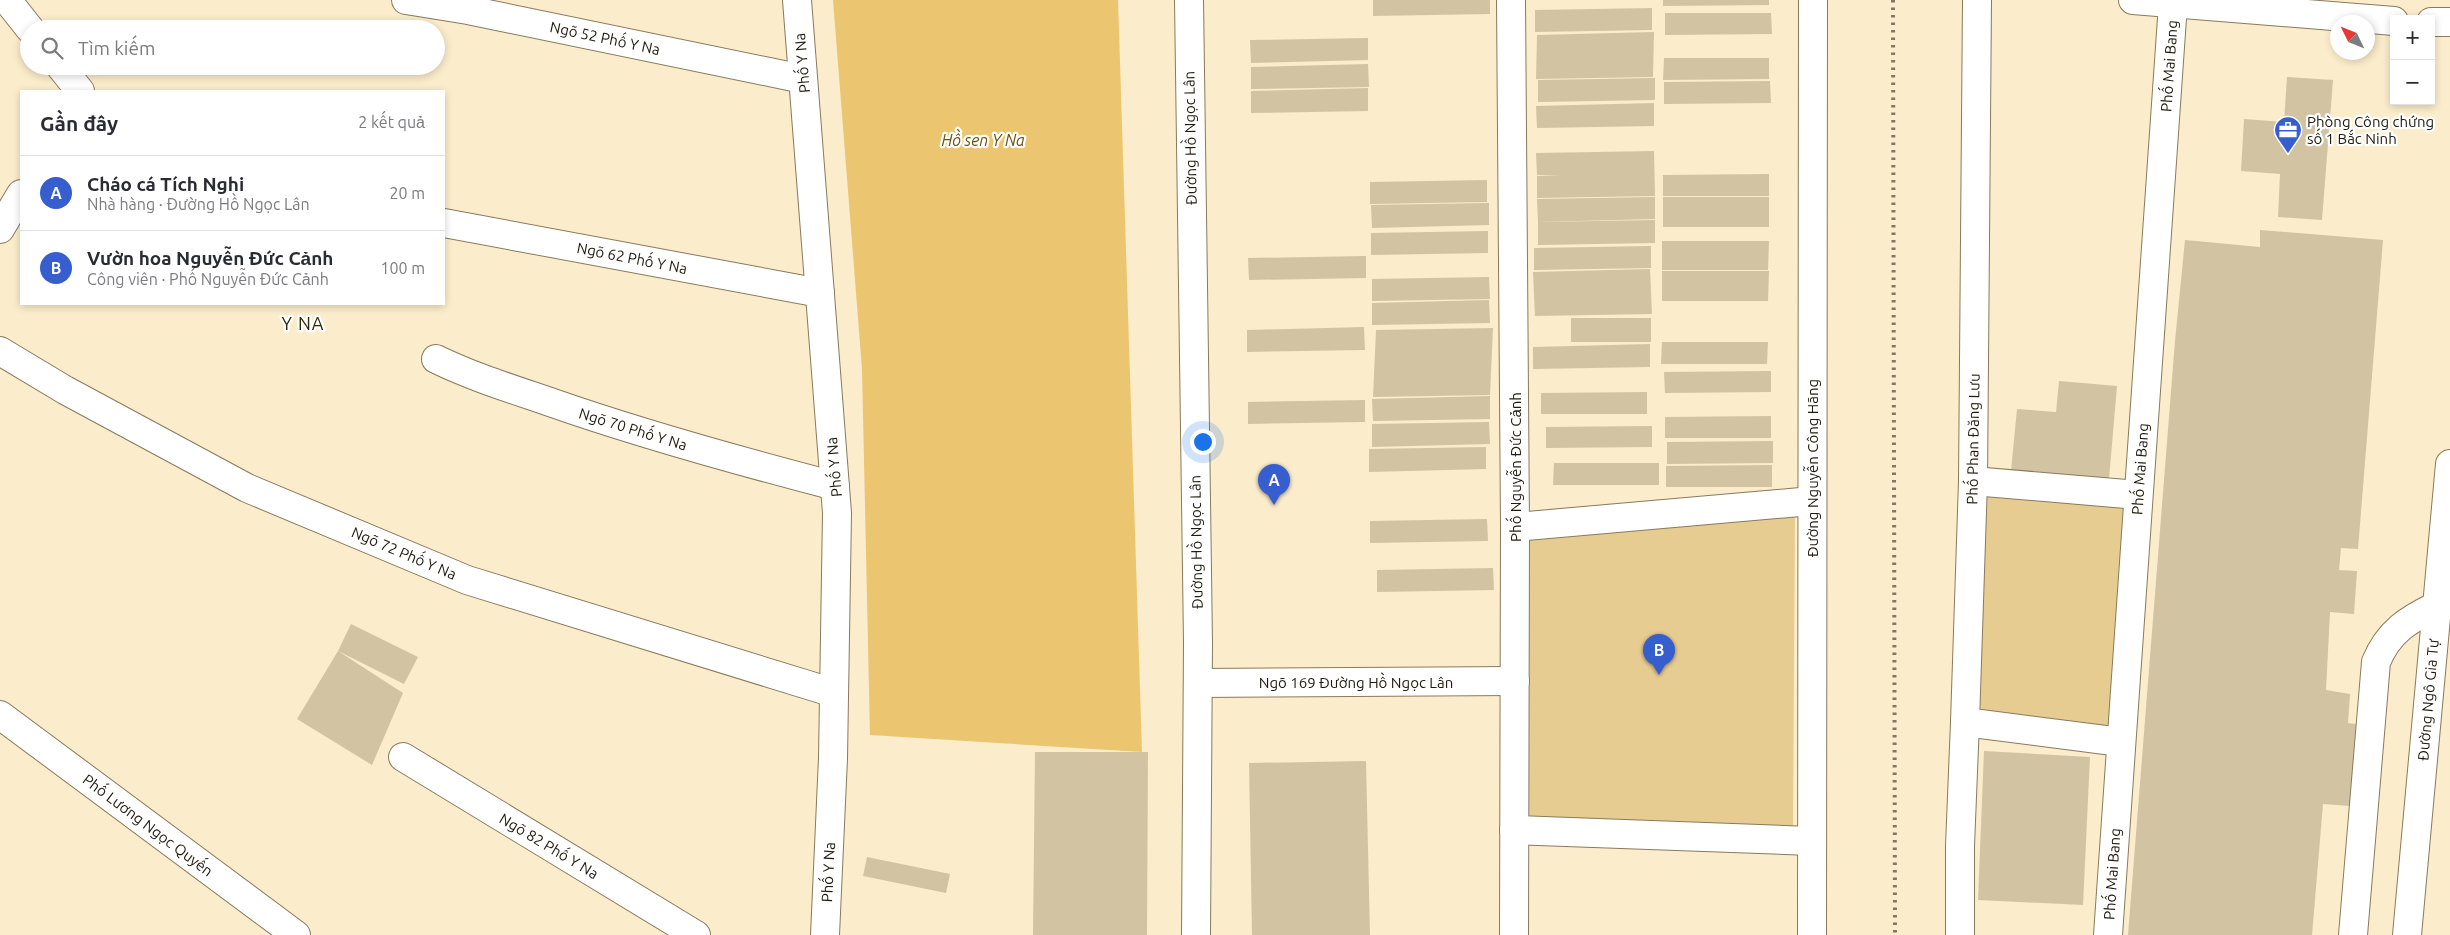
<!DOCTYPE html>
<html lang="vi">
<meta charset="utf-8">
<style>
body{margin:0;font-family:Ubuntu,sans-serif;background:#f2f2f3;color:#2b2b33}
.controls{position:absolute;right:15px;top:15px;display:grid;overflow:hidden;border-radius:0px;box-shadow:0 2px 8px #0003}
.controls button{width:45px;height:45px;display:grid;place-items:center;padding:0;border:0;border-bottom:1px solid #e1e1e2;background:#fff;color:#2b2b33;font:25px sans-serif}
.compass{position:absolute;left:2330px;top:15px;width:45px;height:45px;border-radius:50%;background:#fff;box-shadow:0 2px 8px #0003;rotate:313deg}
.you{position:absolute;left:1202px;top:441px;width:18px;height:18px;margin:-12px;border:4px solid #fff;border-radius:50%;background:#1a73e8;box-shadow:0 0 0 8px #1a73e833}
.badge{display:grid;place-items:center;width:32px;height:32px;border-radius:50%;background:#365ece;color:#fff;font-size:16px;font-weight:700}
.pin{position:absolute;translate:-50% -41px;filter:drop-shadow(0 1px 2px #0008)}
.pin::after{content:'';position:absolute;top:26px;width:18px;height:15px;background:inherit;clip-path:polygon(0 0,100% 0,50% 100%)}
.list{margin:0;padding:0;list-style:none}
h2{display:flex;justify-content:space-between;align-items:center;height:65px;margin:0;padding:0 20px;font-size:21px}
h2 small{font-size:16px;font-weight:400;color:#7c7c81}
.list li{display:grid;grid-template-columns:32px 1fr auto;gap:15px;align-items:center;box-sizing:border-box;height:75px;padding:0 20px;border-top:1px solid #e1e1e2}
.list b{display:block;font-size:19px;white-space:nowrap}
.list p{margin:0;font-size:16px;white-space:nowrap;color:#7c7c81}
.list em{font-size:16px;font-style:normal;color:#7c7c81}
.icon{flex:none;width:28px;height:28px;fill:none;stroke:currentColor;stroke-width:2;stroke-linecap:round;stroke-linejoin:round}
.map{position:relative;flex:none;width:2450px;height:935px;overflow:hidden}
.search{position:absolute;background:#fff;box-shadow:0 2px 8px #0003;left:20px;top:20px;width:425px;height:55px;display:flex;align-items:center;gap:12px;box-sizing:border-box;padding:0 18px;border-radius:28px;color:#7c7c81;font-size:19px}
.panel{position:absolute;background:#fff;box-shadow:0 2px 8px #0003;left:20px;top:90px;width:425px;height:215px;border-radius:0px}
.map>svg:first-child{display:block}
.green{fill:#e7cc92}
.water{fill:#ecc570}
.building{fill:#d2c3a3}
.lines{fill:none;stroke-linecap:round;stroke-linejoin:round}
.minor-casing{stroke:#887a5d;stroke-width:30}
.major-casing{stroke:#887a5d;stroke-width:30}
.minor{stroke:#fff;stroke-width:28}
.major{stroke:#fff;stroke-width:28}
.rail{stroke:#817762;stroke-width:4;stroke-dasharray:2.5 5;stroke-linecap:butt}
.labels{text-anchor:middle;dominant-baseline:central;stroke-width:4.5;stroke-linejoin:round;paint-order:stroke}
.street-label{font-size:15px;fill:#1f1a0e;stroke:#fff}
.poi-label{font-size:15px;fill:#1f1a0e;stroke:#fff;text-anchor:start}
.water-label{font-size:16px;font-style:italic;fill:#6a510e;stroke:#fff}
.quarter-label{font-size:18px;letter-spacing:1px;fill:#33270b;stroke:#fff}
</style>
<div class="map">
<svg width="2450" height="935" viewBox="0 0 2450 935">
<rect width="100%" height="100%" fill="#fbeccb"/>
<g class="green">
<polygon points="1983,489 2130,496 2112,732 1974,717"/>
<polygon points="1795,509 1793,828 1529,818 1521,532"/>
</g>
<polygon class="water" points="833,0 1118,0 1142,752 870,735 862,369"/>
<g class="building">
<polygon points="1373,0 1490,0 1490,14 1373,16"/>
<polygon points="1663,0 1769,0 1769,5 1663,6"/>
<polygon points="1652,8 1652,30 1535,32 1535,10"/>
<polygon points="1665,13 1771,13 1772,34 1665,35"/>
<polygon points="1654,32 1653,77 1536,79 1537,35"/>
<polygon points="1368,38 1368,60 1251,63 1250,40"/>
<polygon points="1664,58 1769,58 1769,79 1663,80"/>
<polygon points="1368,64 1369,87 1251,89 1251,67"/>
<polygon points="2287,77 2333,80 2322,220 2278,217 2280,174 2241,171 2244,119 2284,122"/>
<polygon points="1655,78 1655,100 1538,102 1538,80"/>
<polygon points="1770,81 1771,103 1664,104 1664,82"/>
<polygon points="1368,88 1368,111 1251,113 1251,91"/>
<polygon points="1654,103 1654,126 1537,128 1536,106"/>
<polygon points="1654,151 1655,196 1537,198 1537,176 1560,175 1537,175 1536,153"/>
<polygon points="1769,174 1769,196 1663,196 1663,175"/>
<polygon points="1487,180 1487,202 1370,204 1370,182"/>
<polygon points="1655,197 1655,219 1538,222 1537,199"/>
<rect x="1663" y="197" width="106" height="30"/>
<polygon points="1489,203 1489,225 1372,228 1371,205"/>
<polygon points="1655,220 1655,243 1538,245 1538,222"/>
<polygon points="2260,230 2383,240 2358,549 2341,548 2339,570 2357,571 2354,614 2330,612 2326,690 2350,694 2348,723 2356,724 2350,806 2323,804 2312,935 2128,935 2175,341 2185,240 2260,247"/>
<polygon points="1488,231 1488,253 1371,255 1371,233"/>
<polygon points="1662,241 1769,241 1768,270 1662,270"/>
<polygon points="1651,246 1651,268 1534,270 1534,248"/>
<polygon points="1366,256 1366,278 1249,280 1248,258"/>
<polygon points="1650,269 1652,314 1535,316 1533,272"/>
<polygon points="1662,271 1769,271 1768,301 1662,301"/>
<polygon points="1489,277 1490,299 1372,301 1372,279"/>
<polygon points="1489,300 1490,323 1372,325 1372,303"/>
<rect x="1571" y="318" width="80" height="24"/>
<polygon points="1364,327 1365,350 1247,352 1247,330"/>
<polygon points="1493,328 1490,395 1373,397 1376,330"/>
<polygon points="1662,342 1768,342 1767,364 1661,364"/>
<polygon points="1650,344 1650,367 1533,369 1533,347"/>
<polygon points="1771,371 1771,392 1665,393 1664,372"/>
<polygon points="2059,381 2117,386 2109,479 2011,471 2017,409 2056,412"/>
<polygon points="1647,392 1647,414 1541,414 1541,393"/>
<polygon points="1490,396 1490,419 1373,421 1372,399"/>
<polygon points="1365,400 1365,422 1248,424 1248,402"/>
<polygon points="1771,416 1771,438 1665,438 1665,417"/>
<polygon points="1489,422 1490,444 1372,447 1372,424"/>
<polygon points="1652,426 1652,447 1546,448 1546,427"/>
<polygon points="1773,441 1773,463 1667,464 1667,442"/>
<polygon points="1486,447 1486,469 1369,472 1369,449"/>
<polygon points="1554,463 1659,463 1659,485 1553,485"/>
<polygon points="1772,465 1772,487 1666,487 1666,466"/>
<polygon points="1487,519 1488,541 1370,543 1370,521"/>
<polygon points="1493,568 1494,590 1377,592 1377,570"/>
<polygon points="351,624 418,657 404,684 338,651 403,693 372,765 297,719 338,651"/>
<polygon points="1984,751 2090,757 2083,905 1978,900"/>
<polygon points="1035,752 1148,752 1147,935 1033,935"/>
<polygon points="1366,761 1370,935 1252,935 1249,763"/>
<polygon points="867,857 950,874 946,893 863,876"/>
</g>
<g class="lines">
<g class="minor-casing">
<g id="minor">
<polyline points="7,0 30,29"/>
<polyline points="406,0 468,10 803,79"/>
<polyline points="797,0 837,513 833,758 825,935"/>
<polyline points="1189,0 1198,643 1196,935"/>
<polyline points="1511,0 1515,527 1514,935"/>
<polyline points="1977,0 1973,481 1965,722 2121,742"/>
<polyline points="2133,0 2394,21"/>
<polyline points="2431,22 2450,22"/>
<polyline points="60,66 80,91"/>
<polyline points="444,223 820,293"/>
<polyline points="0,229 21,194"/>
<polyline points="0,351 65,390 247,488 467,580 834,693"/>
<path d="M436,359C473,377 512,389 550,402C644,435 739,461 835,486"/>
<polyline points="1973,481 2138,495"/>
<polyline points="1515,527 1812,501"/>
<polyline points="1198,683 1515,681"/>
<polyline points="0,715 296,935"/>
<polyline points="403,757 696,935"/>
<polyline points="1514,830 1811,841"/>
<polyline points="1812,935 1813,0"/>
<polyline points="1960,935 1960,846 1965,722"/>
<polyline points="2108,935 2173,4"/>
<path d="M2353,935L2376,662C2389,631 2408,620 2436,606"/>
</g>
</g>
<g class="major-casing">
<polyline id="major" points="2407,935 2450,464"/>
</g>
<use href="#minor" class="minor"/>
<use href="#major" class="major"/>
<polyline class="rail" points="1893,0 1895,935"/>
</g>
<defs>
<g id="office-pin" transform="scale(1.4375)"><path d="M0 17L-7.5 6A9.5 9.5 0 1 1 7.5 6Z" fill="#365ece" stroke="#fff"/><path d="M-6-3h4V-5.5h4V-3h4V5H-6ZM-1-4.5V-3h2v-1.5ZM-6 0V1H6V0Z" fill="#fff"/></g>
</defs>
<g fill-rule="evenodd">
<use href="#office-pin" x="2288" y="130"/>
</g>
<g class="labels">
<g class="street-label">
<text transform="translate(605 38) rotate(12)">Ngõ 52 Phố Y Na</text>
<text transform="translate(802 63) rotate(-95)">Phố Y Na</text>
<text transform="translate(2169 66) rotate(-86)">Phố Mai Bang</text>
<text transform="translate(1190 138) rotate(-91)">Đường Hồ Ngọc Lân</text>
<text transform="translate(632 258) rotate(11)">Ngõ 62 Phố Y Na</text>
<text transform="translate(633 429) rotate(17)">Ngõ 70 Phố Y Na</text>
<text transform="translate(1973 439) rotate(-89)">Phố Phan Đăng Lưu</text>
<text transform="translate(834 467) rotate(-95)">Phố Y Na</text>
<text transform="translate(1515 467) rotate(-90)">Phố Nguyễn Đức Cảnh</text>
<text transform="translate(1812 468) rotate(-90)">Đường Nguyễn Công Hãng</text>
<text transform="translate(2140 469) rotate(-86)">Phố Mai Bang</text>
<text transform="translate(1196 542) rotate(-91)">Đường Hồ Ngọc Lân</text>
<text transform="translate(404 553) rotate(23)">Ngõ 72 Phố Y Na</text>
<text x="1356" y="682">Ngõ 169 Đường Hồ Ngọc Lân</text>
<text transform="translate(2428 700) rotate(-85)">Đường Ngô Gia Tự</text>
<text transform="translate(148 825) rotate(37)">Phố Lương Ngọc Quyến</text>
<text transform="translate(549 846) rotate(31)">Ngõ 82 Phố Y Na</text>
<text transform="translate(828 872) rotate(-87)">Phố Y Na</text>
<text transform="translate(2112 874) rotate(-86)">Phố Mai Bang</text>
</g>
<g class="poi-label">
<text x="2307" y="121">Phòng Công chứng<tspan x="2307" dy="17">số 1 Bắc Ninh</tspan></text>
</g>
<g class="water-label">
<text x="983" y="140">Hồ sen Y Na</text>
</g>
<g class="quarter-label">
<text x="303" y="323">Y NA</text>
</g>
</g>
</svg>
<div class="controls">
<button>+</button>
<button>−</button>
</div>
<svg class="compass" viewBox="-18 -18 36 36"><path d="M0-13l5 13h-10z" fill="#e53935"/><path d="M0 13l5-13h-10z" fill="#7c7c81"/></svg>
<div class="you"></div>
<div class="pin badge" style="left:1274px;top:505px">A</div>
<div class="pin badge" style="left:1659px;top:675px">B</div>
<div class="search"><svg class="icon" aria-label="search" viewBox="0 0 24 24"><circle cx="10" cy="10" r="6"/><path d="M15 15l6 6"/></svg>Tìm kiếm</div>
<section class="panel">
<h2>Gần đây<small>2 kết quả</small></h2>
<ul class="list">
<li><span class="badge">A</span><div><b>Cháo cá Tích Nghi</b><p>Nhà hàng · Đường Hồ Ngọc Lân</p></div><em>20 m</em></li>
<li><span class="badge">B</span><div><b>Vườn hoa Nguyễn Đức Cảnh</b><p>Công viên · Phố Nguyễn Đức Cảnh</p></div><em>100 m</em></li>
</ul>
</section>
</div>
